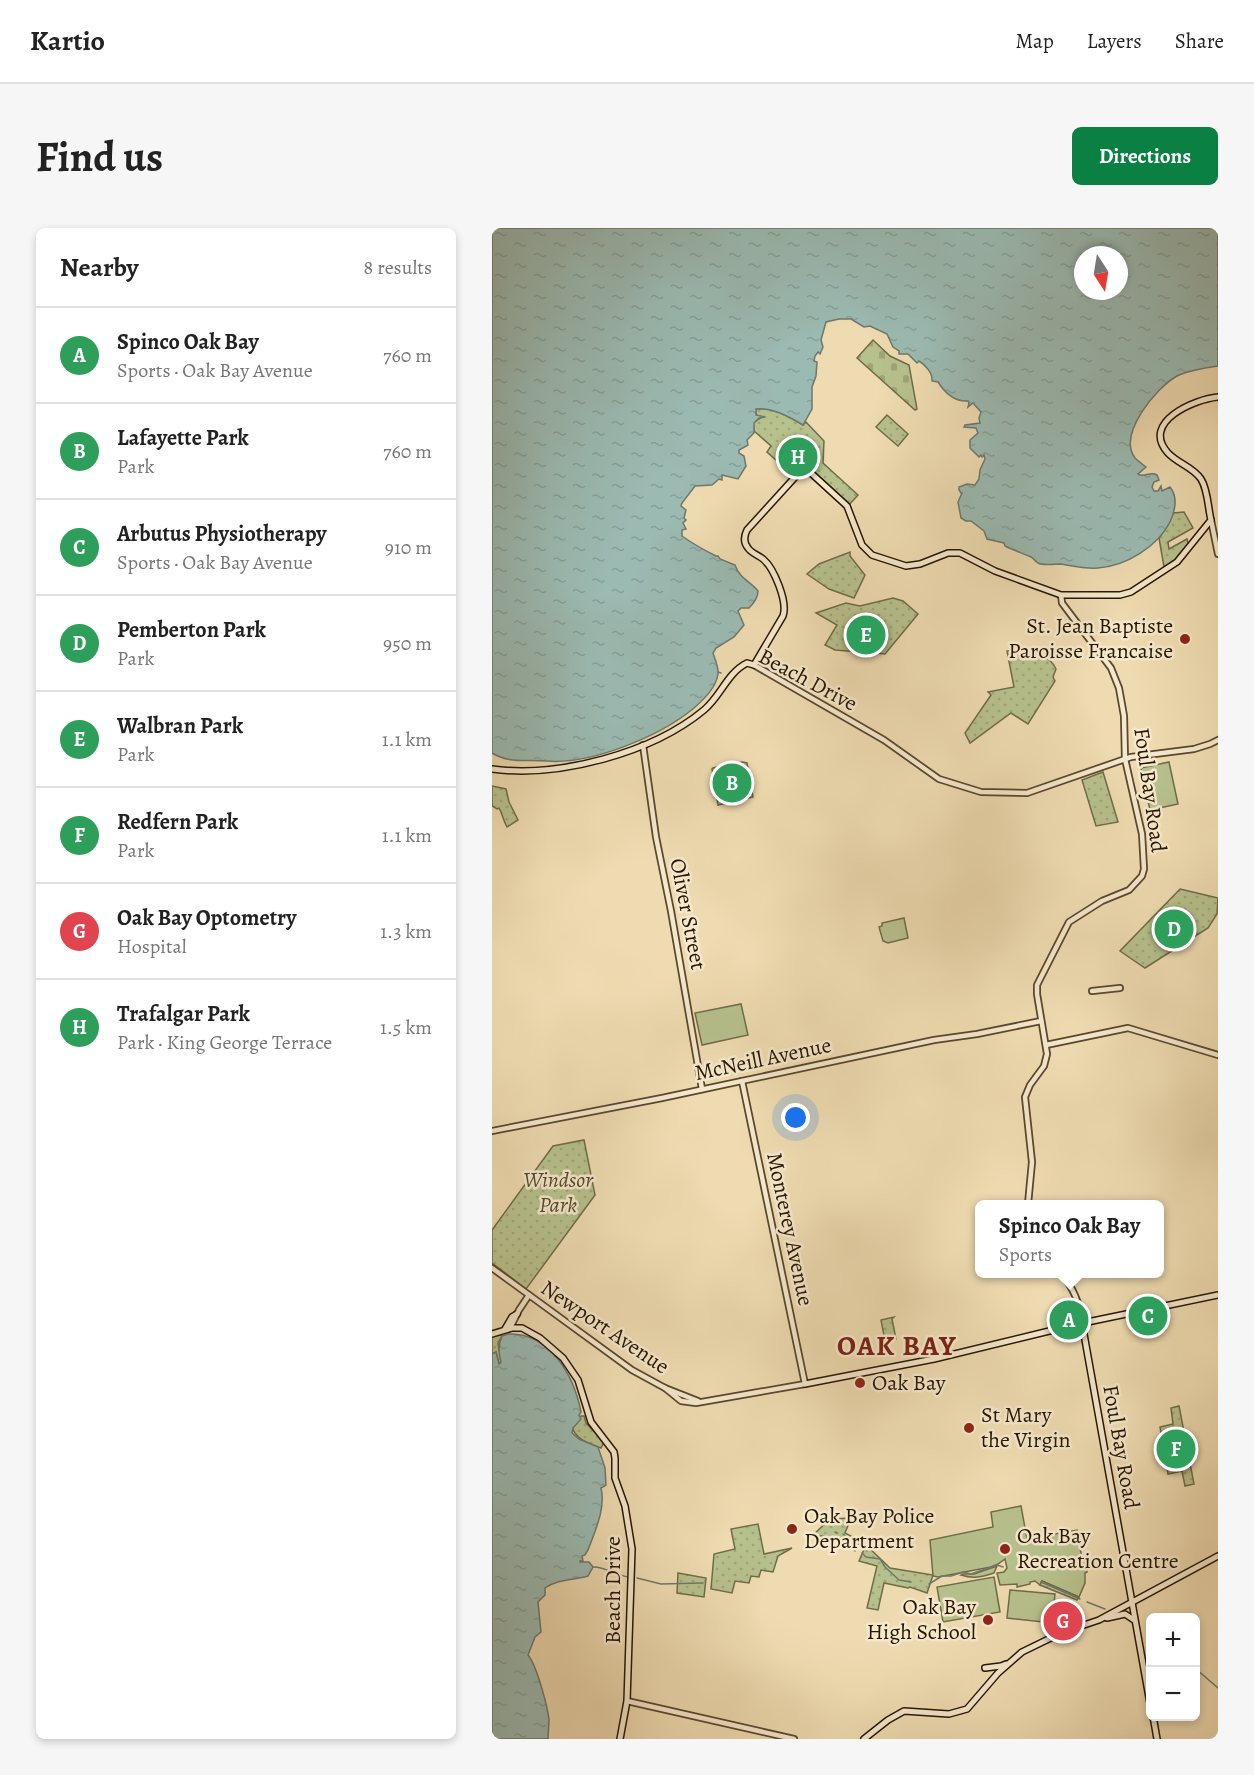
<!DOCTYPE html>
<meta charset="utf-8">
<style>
body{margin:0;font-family:Alegreya,serif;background:#f6f6f6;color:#222}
.controls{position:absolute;right:18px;bottom:18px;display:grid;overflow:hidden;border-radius:9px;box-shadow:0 3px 9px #0003}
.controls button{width:54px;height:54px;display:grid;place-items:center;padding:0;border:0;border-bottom:2px solid #e0e0e0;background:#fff;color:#222;font:30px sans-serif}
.compass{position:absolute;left:582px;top:18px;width:54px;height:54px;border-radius:50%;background:#fff;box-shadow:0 3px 9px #0003;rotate:168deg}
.you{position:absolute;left:304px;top:890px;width:21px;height:21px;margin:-15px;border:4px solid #fff;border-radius:50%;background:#1a73e8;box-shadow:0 0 0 9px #1a73e833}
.badge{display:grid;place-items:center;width:39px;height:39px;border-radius:50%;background:#0b8043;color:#fff;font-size:20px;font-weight:700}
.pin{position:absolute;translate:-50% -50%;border:3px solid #fff;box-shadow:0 2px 6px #0006}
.popup{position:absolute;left:483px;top:972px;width:189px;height:78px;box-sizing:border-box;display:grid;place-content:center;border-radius:9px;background:#fff;filter:drop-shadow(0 2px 4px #0005);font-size:20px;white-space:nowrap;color:#767676}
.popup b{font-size:22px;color:#222}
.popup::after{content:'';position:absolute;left:50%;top:100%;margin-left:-12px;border:12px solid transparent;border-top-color:#fff}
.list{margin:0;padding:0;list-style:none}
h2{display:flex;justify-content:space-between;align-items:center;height:78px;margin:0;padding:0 24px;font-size:26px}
h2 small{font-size:20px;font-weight:400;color:#767676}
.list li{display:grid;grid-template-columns:39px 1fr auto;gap:18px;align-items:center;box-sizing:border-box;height:96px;padding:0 24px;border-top:2px solid #e0e0e0}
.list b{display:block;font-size:22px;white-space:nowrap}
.list p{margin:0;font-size:20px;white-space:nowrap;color:#767676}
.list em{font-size:20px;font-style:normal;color:#767676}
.map{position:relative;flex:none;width:726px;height:1511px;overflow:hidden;border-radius:9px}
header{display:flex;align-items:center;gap:36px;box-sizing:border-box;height:84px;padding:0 30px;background:#fff;border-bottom:2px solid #e0e0e0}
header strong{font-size:28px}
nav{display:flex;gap:33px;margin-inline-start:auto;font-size:21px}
.intro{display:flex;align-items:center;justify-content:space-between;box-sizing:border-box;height:144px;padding:0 36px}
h1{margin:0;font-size:42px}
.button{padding:15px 27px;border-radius:9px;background:#0b8043;color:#fff;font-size:21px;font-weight:700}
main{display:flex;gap:36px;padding:0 36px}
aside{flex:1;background:#fff;border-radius:9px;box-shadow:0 3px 9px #0003}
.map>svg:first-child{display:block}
.grass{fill:#b7c18d;stroke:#6f6c48;stroke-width:1.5}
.cemetery{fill:url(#cemetery-stones);stroke:#6f6c48;stroke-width:1.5}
.park{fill:url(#park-dots);stroke:#6f6c48;stroke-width:1.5}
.water{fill:url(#water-ripples);stroke:#6d786c;stroke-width:1.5;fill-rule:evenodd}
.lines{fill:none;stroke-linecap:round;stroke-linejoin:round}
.stream{stroke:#6d786c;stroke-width:1.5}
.tertiary-casing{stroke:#59472e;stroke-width:8}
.secondary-casing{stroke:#271602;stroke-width:8}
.tertiary{stroke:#f5e8cc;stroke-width:4.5}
.secondary{stroke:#f5e8cc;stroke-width:5}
.poi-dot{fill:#8f2418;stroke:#f5e8cc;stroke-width:2}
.labels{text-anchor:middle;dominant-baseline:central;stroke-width:5;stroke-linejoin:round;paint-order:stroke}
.poi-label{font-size:22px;fill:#271602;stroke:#f5e8cc;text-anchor:start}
.street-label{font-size:22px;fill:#271602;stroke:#f5e8cc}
.park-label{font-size:22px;font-style:italic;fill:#52492c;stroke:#f5e8cc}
.district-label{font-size:28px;font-weight:bold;letter-spacing:1.5px;fill:#7a1f14;stroke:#f5e8cc}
</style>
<header>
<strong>Kartio</strong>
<nav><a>Map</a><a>Layers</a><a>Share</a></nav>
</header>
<div class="intro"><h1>Find us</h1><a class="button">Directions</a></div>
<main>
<aside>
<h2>Nearby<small>8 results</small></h2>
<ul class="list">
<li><span class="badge" style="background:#2e9e5b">A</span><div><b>Spinco Oak Bay</b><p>Sports · Oak Bay Avenue</p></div><em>760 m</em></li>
<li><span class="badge" style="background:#2e9e5b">B</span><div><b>Lafayette Park</b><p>Park</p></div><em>760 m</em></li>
<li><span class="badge" style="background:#2e9e5b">C</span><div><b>Arbutus Physiotherapy</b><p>Sports · Oak Bay Avenue</p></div><em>910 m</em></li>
<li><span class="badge" style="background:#2e9e5b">D</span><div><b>Pemberton Park</b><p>Park</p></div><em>950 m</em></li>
<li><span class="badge" style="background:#2e9e5b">E</span><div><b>Walbran Park</b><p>Park</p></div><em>1.1 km</em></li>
<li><span class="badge" style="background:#2e9e5b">F</span><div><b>Redfern Park</b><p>Park</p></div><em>1.1 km</em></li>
<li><span class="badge" style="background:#e0444e">G</span><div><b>Oak Bay Optometry</b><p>Hospital</p></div><em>1.3 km</em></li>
<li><span class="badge" style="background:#2e9e5b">H</span><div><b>Trafalgar Park</b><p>Park · King George Terrace</p></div><em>1.5 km</em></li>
</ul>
</aside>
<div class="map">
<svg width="726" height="1511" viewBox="0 0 726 1511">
<defs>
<pattern id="cemetery-stones" width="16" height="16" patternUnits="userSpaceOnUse" patternTransform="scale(1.5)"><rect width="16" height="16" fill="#b7c18d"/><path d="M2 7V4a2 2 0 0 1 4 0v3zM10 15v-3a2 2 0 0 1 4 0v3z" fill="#9da578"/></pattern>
<pattern id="park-dots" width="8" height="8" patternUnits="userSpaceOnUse" patternTransform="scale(1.5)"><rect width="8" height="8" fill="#b7c18d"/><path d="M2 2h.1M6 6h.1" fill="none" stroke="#9da578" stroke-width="1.8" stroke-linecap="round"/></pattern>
<pattern id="water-ripples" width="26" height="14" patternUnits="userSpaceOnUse" patternTransform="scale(1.5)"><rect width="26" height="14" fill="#9bbab2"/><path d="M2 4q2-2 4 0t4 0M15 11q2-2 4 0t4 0" fill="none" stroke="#869f97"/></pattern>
</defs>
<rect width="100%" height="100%" fill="#efdbb1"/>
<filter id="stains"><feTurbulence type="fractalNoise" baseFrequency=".00333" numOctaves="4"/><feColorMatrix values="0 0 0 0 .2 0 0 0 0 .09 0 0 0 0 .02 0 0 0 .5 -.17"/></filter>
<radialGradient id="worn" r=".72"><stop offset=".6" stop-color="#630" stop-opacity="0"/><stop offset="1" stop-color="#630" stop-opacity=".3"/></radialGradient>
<g class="grass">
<polygon points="677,534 686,576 658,582 649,540"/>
<polygon points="412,690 416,710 396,715 391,713 387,699 390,698 390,695"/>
<polygon points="249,776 256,807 210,817 203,785"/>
<polygon points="529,1278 535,1311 585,1302 590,1331 592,1331 595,1344 593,1345 593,1355 587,1369 550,1353 548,1357 543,1353 538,1354 538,1356 525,1359 525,1356 508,1357 505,1345 512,1344 515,1340 513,1331 506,1336 499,1339 446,1349 441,1348 438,1312 501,1299 499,1284"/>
<path d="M505,1338L502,1345C490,1349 481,1351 469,1347L471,1346H482Z"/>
<polygon points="502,1349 508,1384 451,1394 445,1359"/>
<polygon points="518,1362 563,1366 560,1395 515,1390"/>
</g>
<polygon class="cemetery" points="381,112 398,128 417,137 425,181 423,182 365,130"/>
<g class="park">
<path d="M264,181C281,179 297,189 311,197L314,194L332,213L331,235L366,267L357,277L321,243L311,241L301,247L275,224L279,218L262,203L261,195L270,189L264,187Z"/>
<polygon points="395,187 416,206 406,218 384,199"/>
<polygon points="692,284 701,300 676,314 677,321 695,311 696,316 684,331 672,339 667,310 676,297 681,285"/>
<polygon points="358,324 358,328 373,347 362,370 337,361 315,346 327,336"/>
<polygon points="401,370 411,373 426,386 393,426 343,422 333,417 345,397 324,385 354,375 368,378"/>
<path d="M525,421C539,422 559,428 564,441L561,449L563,453L536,496L519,485L478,515L473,505L499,467L496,464L522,459L515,423Z"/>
<polygon points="250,534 255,535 261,569 226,577 220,541 221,540"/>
<polygon points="611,544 626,594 604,598 590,552"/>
<path d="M0,558L14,561L17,574L26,592L15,599C11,592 11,587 7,580L5,581L0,578Z"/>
<polygon points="688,661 726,670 725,686 716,700 653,740 628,723"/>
<polygon points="92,912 103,967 34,1061 0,1035 0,1002 61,918"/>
<polygon points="402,1089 400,1091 404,1111 393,1113 389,1092"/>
<polygon points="8,1107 10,1108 6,1115 9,1134 7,1136 4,1124 0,1126 0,1109"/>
<polygon points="687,1178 702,1256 693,1258 690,1243 676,1246 668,1199 681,1196 679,1180"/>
<path d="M89,1188H92L94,1195L112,1214L109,1220C97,1215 84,1212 80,1199Z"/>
<path d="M359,1290L353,1305L368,1313L365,1319L362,1317L361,1321C353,1308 335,1309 321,1307L338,1291Z"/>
<polygon points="266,1296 272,1326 300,1320 286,1328 281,1344 269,1342 267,1349 259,1348 257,1355 243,1353 240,1365 219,1361 222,1326 243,1321 239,1301"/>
<polygon points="374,1317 398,1340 441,1347 435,1365 418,1359 416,1360 392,1355 386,1382 375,1380 385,1338 367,1333"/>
<polygon points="186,1345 214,1350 212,1369 185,1365"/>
<polygon points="550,1353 587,1369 585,1372 548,1357"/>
</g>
<g class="water">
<path d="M0,0H726V138C712,140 698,142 685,148C665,159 625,206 643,230C646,233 650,236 654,239L646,246C652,250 658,243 665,247L667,252L662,254L660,259L662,263H666L669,258L670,263L678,259C686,269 683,283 678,294C665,319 634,338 606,340C593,341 581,338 569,336C562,336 551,338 546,335C543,333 541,330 539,329C530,325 521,322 513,318L512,315L495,311L492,303L479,293H474L469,290L466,274L470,265H469L467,262V259L475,256L483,257L487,251L488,242L493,231L492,227L490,229L489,227L487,229L478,220V212L486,205L484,200L472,199L473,197L488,195L487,190L489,184L481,175L476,179L477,175L476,173C462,174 453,165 446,154L440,153C441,146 434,137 427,133L425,135L416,126H407V123L401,119L395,106L378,98L372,99L359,91H347L334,94L329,112L331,119L328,126L326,124L323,128L322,133L325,134L324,148L320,159V181L311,197C298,189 280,179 264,181V187L273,189L267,190L262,195V205L255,212L256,217L247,222V225L252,228L254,238L246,251L230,247V252L227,251L220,257L203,258L190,275L189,278L194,282L192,290L194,292L191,295L194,301L190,302V308C201,316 212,322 224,328H226L228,331L243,337C247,350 259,354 266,363C266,370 262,375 257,380H249L246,383L252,397L242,409L224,420L221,425C223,431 227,440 226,446C224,460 212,471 202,480C167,509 98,537 54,533C34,531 18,536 0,525ZM591,27H627V63H591Z"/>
<path d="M16,1106C58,1104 82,1148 89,1184L87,1187L89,1191L81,1200L80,1205L87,1211L106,1219L113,1240L114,1257L109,1260C114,1280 103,1303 96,1322L93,1327L90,1328L91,1333H88V1334H97L101,1339L96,1348C82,1352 66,1351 53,1360V1367L46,1374L49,1404L43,1409L36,1427C45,1438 55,1477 57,1491C57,1498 56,1505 56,1511H0V1126L4,1124L7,1136L9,1134C6,1124 6,1117 10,1108Z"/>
</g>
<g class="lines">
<g class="stream">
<polyline points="226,444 229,445"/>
<polyline points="336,1293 340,1294"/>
<polyline points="343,1304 345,1305"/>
<polyline points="351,1306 358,1312 363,1323"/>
<polyline points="370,1325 374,1329 388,1331 393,1339 407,1352 419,1354"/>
<path d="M101,1339C110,1338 125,1347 136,1349"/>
<polyline points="145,1350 169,1356 211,1355"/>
<polyline points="549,1354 588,1371"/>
<polyline points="437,1356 450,1348 459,1348 471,1344 479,1346 505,1337 511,1339"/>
<polyline points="595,1374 613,1381"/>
<polyline points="704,1441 726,1460"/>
</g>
<g class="tertiary-casing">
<g id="tertiary">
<polyline points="719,292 726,326"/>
<polyline points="262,437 392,512 447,551 489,564 535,565 639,529 702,521 718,516 726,512"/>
<polyline points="151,517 164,609 179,683 210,861"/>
<polyline points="600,763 628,760"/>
<polyline points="554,817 636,800 726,827"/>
<polyline points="0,903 170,870 442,812 485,806 549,793"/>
<polyline points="536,976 540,934 533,869 538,857 552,838 555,826 545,766 545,757 577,694 610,673 637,662 650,648 652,641 650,606 633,531 632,488 627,460 619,440 570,375 569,367"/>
<polyline points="0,1040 140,1142 173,1160 206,1173"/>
<path d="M569,1046C582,1060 588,1076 590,1095"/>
<polyline points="18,1100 27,1082 37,1067"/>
<polyline points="173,1160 189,1173 204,1175 313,1156 250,853"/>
<polyline points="135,1473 302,1511"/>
</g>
</g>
<g class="secondary-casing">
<g id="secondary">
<path d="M0,541C67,550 160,525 212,482C229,468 235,445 255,435L262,437L291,388C296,374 282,340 271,331C266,327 259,325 256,320C251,314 252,308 255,302L305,247C310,243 315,243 320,246L355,278L370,317L380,327L414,338L428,336L456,325H468L503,343L569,367H628L639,364L685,334L719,292C716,280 716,262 709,251C701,239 685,235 676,225C648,194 703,171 726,169"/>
<polyline points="590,1095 658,1475"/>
<polyline points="13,1101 20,1089 25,1086"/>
<polyline points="0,1106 20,1100 30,1100 48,1110 71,1130 86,1152 99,1194 122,1224 123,1230 123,1250 133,1278 140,1321 135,1473 128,1511"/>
<polyline points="313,1156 442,1131 586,1096 726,1067"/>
<polyline points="615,1390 633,1386 642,1392"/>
<polyline points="493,1440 509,1438 514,1436"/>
<polyline points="661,1488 665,1511"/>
<polyline points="372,1511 396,1492 412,1483 457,1486 475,1481 506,1445 530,1424 571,1404 607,1392 726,1328"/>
</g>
</g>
<use href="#tertiary" class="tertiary"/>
<use href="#secondary" class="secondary"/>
</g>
<g class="poi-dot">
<circle cx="693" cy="411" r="6"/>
<circle cx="368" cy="1155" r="6"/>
<circle cx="477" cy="1200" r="6"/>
<circle cx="300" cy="1301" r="6"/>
<circle cx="513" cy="1321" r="6"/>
<circle cx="496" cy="1392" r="6"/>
</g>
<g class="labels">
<g class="poi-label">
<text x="681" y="398" text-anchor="end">St. Jean Baptiste<tspan x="681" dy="25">Paroisse Francaise</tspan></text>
<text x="380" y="1155">Oak Bay</text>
<text x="489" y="1187">St Mary<tspan x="489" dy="25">the Virgin</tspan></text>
<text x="312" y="1288">Oak Bay Police<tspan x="312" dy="25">Department</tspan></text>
<text x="525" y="1308">Oak Bay<tspan x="525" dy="25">Recreation Centre</tspan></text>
<text x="484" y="1379" text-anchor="end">Oak Bay<tspan x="484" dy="25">High School</tspan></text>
</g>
<g class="street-label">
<text transform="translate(316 452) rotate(28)">Beach Drive</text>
<text transform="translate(658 562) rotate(82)">Foul Bay Road</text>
<text transform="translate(196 686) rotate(79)">Oliver Street</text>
<text transform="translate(271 831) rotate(-12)">McNeill Avenue</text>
<text transform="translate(298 1001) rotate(78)">Monterey Avenue</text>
<text transform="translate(113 1099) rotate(34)">Newport Avenue</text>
<text transform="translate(629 1219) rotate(80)">Foul Bay Road</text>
<text transform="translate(121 1362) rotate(-90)">Beach Drive</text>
</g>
<g class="park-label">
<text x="66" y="952">Windsor<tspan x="66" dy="25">Park</tspan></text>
</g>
<g class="district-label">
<text x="405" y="1118">OAK BAY</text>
</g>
</g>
<rect width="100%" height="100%" filter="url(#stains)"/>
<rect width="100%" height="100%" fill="url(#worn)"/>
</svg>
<div class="controls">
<button>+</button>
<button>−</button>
</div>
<svg class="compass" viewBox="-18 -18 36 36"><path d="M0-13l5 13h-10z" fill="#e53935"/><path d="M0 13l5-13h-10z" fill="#767676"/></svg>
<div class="you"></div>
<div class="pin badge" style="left:577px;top:1092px;background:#2e9e5b">A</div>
<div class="popup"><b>Spinco Oak Bay</b>Sports</div>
<div class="pin badge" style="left:240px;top:555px;background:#2e9e5b">B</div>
<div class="pin badge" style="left:656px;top:1088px;background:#2e9e5b">C</div>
<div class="pin badge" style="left:682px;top:701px;background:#2e9e5b">D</div>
<div class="pin badge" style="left:374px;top:407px;background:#2e9e5b">E</div>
<div class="pin badge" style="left:684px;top:1221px;background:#2e9e5b">F</div>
<div class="pin badge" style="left:571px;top:1393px;background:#e0444e">G</div>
<div class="pin badge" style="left:306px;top:229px;background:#2e9e5b">H</div>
</div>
</main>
